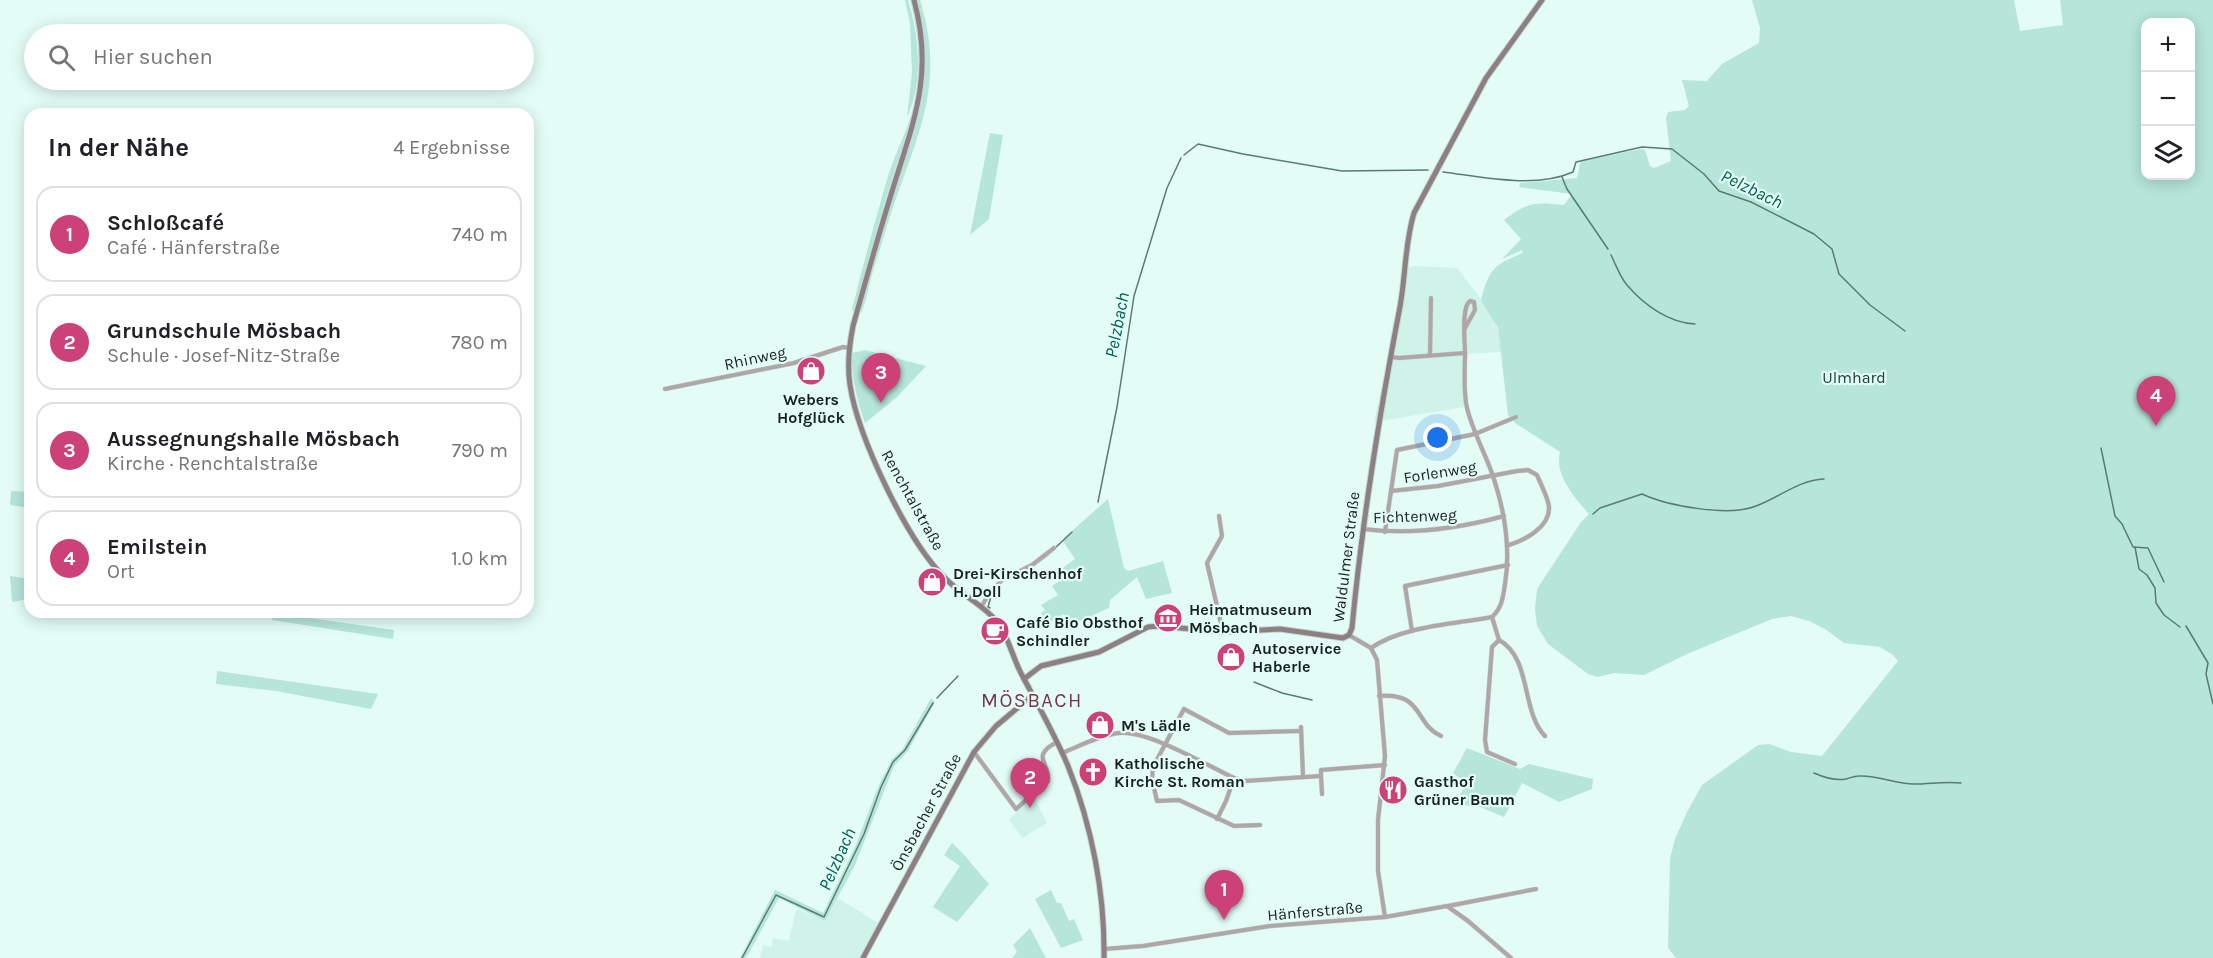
<!DOCTYPE html>
<html lang="de">
<meta charset="utf-8">
<style>
body{margin:0;font-family:Karla,sans-serif;background:#f2f2f2;color:#202124}
.controls{position:absolute;right:18px;top:18px;display:grid;overflow:hidden;border-radius:12px;box-shadow:0 3px 15px #0003}
.controls button{width:54px;height:54px;display:grid;place-items:center;padding:0;border:0;border-bottom:2px solid #e0e0e0;background:#fff;color:#202124;font:30px sans-serif}
.you{position:absolute;left:1438px;top:438px;width:21px;height:21px;margin:-15px;border:4px solid #fff;border-radius:50%;background:#1a73e8;box-shadow:0 0 0 9px #1a73e833}
.badge{display:grid;place-items:center;width:39px;height:39px;border-radius:50%;background:#cc4278;color:#fff;font-size:20px;font-weight:700}
.pin{position:absolute;translate:-50% -50px;filter:drop-shadow(0 2px 3px #0008)}
.pin::after{content:'';position:absolute;top:32px;width:21px;height:18px;background:inherit;clip-path:polygon(0 0,100% 0,50% 100%)}
.list{margin:0;padding:0;list-style:none}
h2{display:flex;justify-content:space-between;align-items:center;height:78px;margin:0;padding:0 24px;font-size:26px}
h2 small{font-size:20px;font-weight:400;color:#757577}
.list li{display:grid;grid-template-columns:39px 1fr auto;gap:18px;align-items:center;box-sizing:border-box;height:96px;margin:0 12px 12px;padding:0 12px;border:2px solid #e0e0e0;border-radius:18px}
.list b{display:block;font-size:22px;white-space:nowrap}
.list p{margin:0;font-size:20px;white-space:nowrap;color:#757577}
.list em{font-size:20px;font-style:normal;color:#757577}
.icon{flex:none;width:33px;height:33px;fill:none;stroke:currentColor;stroke-width:2;stroke-linecap:round;stroke-linejoin:round}
.map{position:relative;flex:none;width:2213px;height:958px;overflow:hidden}
.search{position:absolute;background:#fff;box-shadow:0 3px 15px #0003;left:24px;top:24px;width:510px;height:66px;display:flex;align-items:center;gap:15px;box-sizing:border-box;padding:0 21px;border-radius:33px;color:#757577;font-size:22px}
.panel{position:absolute;background:#fff;box-shadow:0 3px 15px #0003;left:24px;top:108px;width:510px;height:510px;border-radius:18px}
.map>svg:first-child{display:block}
.built{fill:#cff3e9}
.green{fill:#b6e5d9;fill-rule:evenodd}
.lines{fill:none;stroke-linecap:round;stroke-linejoin:round}
.stream{stroke:#597b74;stroke-width:1.5}
.street-casing{stroke:#c2dad4;stroke-width:5}
.secondary-casing{stroke:#c2dad4;stroke-width:7}
.street{stroke:#b0a6a8;stroke-width:4}
.secondary{stroke:#8e7f83;stroke-width:5}
.labels{text-anchor:middle;dominant-baseline:central;stroke-width:4.5;stroke-linejoin:round;paint-order:stroke}
.street-label{font-size:16px;fill:#17211f;stroke:#e3fdf6}
.park-label{font-size:16px;fill:#174139;stroke:#e3fdf6}
.poi-label{font-size:16px;font-weight:bold;fill:#17211f;stroke:#e3fdf6;text-anchor:start}
.water-label{font-size:18px;font-style:italic;fill:#006152;stroke:#e3fdf6}
.quarter-label{font-size:20px;letter-spacing:1.5px;fill:#79344c;stroke:#e3fdf6}
</style>
<div class="map">
<svg width="2213" height="958" viewBox="0 0 2213 958">
<rect width="100%" height="100%" fill="#e3fdf6"/>
<g class="built">
<polygon points="1413,266 1457,268 1490,311 1498,327 1501,352 1466,354 1465,407 1374,422 1398,311 1402,269"/>
<polygon points="1034,797 1047,823 1022,838 1009,819"/>
<polygon points="838,898 878,923 863,958 760,958 763,945 772,947 773,938 789,941 795,913 798,909 825,921"/>
</g>
<g class="green">
<path d="M905,0H908C919,35 924,83 907,117L912,72L910,23Z"/>
<path d="M910,0C916,10 918,27 919,39C923,99 901,149 884,205C874,240 864,275 854,311L852,310C863,264 876,218 889,173C894,158 900,145 906,130C922,87 922,44 910,0Z"/>
<path d="M916,0H920C948,90 913,142 887,226C882,243 876,261 871,278C868,290 866,303 861,313L860,309C870,272 881,235 892,198C914,129 936,73 916,0Z"/>
<path d="M1752,0H2014L2020,31L2063,25L2060,0H2213V958H1676L1668,948L1670,859L1675,839L1687,812L1702,785L1758,745L1769,744L1791,752L1822,756L1898,661L1893,655L1880,647L1844,643L1825,629L1809,621L1791,616L1772,619L1687,654L1644,675L1614,673L1598,677L1588,674L1548,644L1537,626L1535,609L1537,589L1581,522L1589,514C1575,498 1554,475 1560,452L1515,423L1508,415L1498,327L1481,301C1489,268 1494,265 1523,253L1522,250L1502,259L1521,239L1504,220C1527,202 1536,202 1564,205L1572,194L1519,187L1520,183L1577,178L1580,163L1583,161L1641,149L1645,150L1650,166L1654,168L1671,161L1666,118L1668,112L1685,110L1689,106L1682,80L1707,81L1722,64L1759,43L1760,28ZM2146,22H2190V176H2146Z"/>
<polygon points="990,133 1003,135 989,219 970,235"/>
<path d="M865,350L926,366L896,398L865,423C857,400 851,378 852,353Z"/>
<polygon points="11,491 30,492 30,508 10,505"/>
<polygon points="1108,499 1124,568 1128,571 1163,561 1172,593 1146,599 1137,577 1110,600 1109,608 1071,625 1064,614 1047,624 1041,613 1045,610 1041,605 1058,595 1052,586 1064,578 1060,570 1075,559 1063,541 1074,529"/>
<polygon points="10,576 30,579 30,599 12,602"/>
<polygon points="272,612 309,612 309,618 394,630 393,639 272,620"/>
<polygon points="217,671 378,694 371,709 276,691 216,684"/>
<polygon points="931,698 935,702 908,751 894,766 855,865 825,921 779,898 746,958 740,958 775,890 823,913 855,847 878,787 892,759 902,750"/>
<polygon points="1467,748 1520,769 1529,764 1593,779 1592,789 1559,802 1522,783 1504,817 1478,806 1455,805 1466,783 1453,773"/>
<path d="M952,843C966,855 976,870 989,884L957,922L933,907L960,866L944,855Z"/>
<polygon points="1051,890 1057,903 1061,903 1069,921 1074,919 1083,940 1061,948 1035,899"/>
<polygon points="1030,928 1046,958 1012,958 1017,952 1013,945"/>
</g>
<g class="lines">
<g class="stream">
<polyline points="1184,155 1198,144 1243,154 1342,171 1428,170"/>
<path d="M1443,172C1483,177 1535,189 1573,172L1576,162L1642,147L1672,149L1704,174L1719,191L1751,202L1814,234L1832,249L1839,274L1870,305L1905,331"/>
<polyline points="1562,177 1567,189 1608,249"/>
<path d="M1611,255C1616,265 1620,277 1627,285C1644,305 1669,323 1695,324"/>
<polyline points="2101,448 2115,516 2122,524 2133,547 2148,548 2164,582"/>
<polyline points="1098,502 1117,407 1134,296 1167,188 1181,158"/>
<path d="M1593,514L1600,508L1642,494C1668,506 1729,517 1756,506C1780,497 1799,480 1824,479"/>
<polyline points="2135,547 2139,569 2147,575 2155,588 2156,603 2164,615 2180,627"/>
<polyline points="1055,548 1072,532"/>
<polyline points="1032,567 1048,555"/>
<polyline points="990,608 988,607 992,593"/>
<polyline points="2186,626 2208,663 2206,674 2213,704"/>
<polyline points="1254,682 1282,693 1312,700"/>
<polyline points="937,698 958,676"/>
<path d="M1814,773C1823,777 1836,781 1846,779C1850,778 1854,776 1859,776C1878,775 1895,784 1914,784C1930,784 1945,781 1961,783"/>
<polyline points="742,958 776,895 824,917 864,834 881,787 893,762 905,750 933,703"/>
</g>
<g class="street-casing">
<g id="street">
<path d="M1465,328L1475,310L1474,302L1470,301C1461,307 1465,341 1465,353"/>
<polyline points="1430,355 1431,298"/>
<polyline points="665,389 794,363 843,347 849,348"/>
<path d="M1391,491L1438,486L1517,471L1528,470L1537,475C1541,485 1548,497 1549,507C1550,527 1525,540 1509,545"/>
<polyline points="1219,516 1222,536 1207,563 1223,632"/>
<path d="M1363,529C1411,535 1457,529 1504,516"/>
<polyline points="1385,532 1397,450 1475,434 1516,417"/>
<polyline points="981,607 989,594 1002,580 1032,565 1054,548"/>
<path d="M1492,617L1499,640C1532,658 1521,712 1545,736"/>
<polyline points="1412,631 1405,586 1508,565"/>
<polyline points="1349,635 1371,648 1377,660 1385,756 1378,820 1378,871 1385,917"/>
<polyline points="1499,640 1492,647 1485,740 1487,752 1515,764"/>
<path d="M1371,648C1402,626 1455,624 1492,617C1502,608 1503,597 1505,584C1511,547 1505,512 1493,476C1485,453 1473,432 1467,408C1463,391 1465,370 1465,353L1399,358L1391,357"/>
<path d="M1379,696C1424,692 1414,724 1441,736"/>
<polyline points="1301,727 1303,776"/>
<path d="M974,752L1016,809L1048,781C1051,763 1029,757 1057,742"/>
<path d="M1062,753C1080,746 1100,735 1119,733C1148,730 1206,765 1234,778L1244,781L1321,776V770L1385,765"/>
<polyline points="1321,776 1322,794"/>
<polyline points="1217,819 1226,801 1234,778"/>
<polyline points="1260,825 1234,826 1179,800 1157,801 1152,779 1153,767 1184,709 1229,733 1301,731"/>
<polyline points="1448,906 1536,889"/>
<polyline points="1104,949 1143,946 1270,926 1385,917 1447,906 1468,921 1511,958"/>
</g>
</g>
<g class="secondary-casing">
<g id="secondary">
<path d="M914,0C935,77 912,125 890,198C877,240 865,283 853,326C849,346 847,365 850,385C858,437 906,538 943,576C960,595 987,606 1001,627C1010,643 1014,661 1023,677C1039,707 1055,735 1068,766C1092,826 1105,894 1104,958"/>
<path d="M1024,679L1041,666L1099,652L1148,627L1159,626L1223,632L1280,629L1343,638L1349,635L1352,628C1362,521 1379,417 1399,312C1406,279 1404,246 1414,213L1486,78L1542,0"/>
<polyline points="863,958 974,752 996,726 1033,695"/>
</g>
</g>
<use href="#street" class="street"/>
<use href="#secondary" class="secondary"/>
</g>
<defs>
<g id="shop-disc" transform="scale(1.5)"><circle r="9.5" fill="#cc4278" stroke="#e3fdf6"/><path d="M-5-2.5h2.3a2.7 3.5 0 0 1 5.4 0H5L5.5 6h-11ZM-1.5-2.5h3a1.5 2.3 0 0 0-3 0Z" fill="#fff"/></g>
<g id="museum-disc" transform="scale(1.5)"><circle r="9.5" fill="#cc4278" stroke="#e3fdf6"/><path d="M0-6L6-3V-2H-6V-3ZM-5-1h2V3h-2ZM-1-1h2V3h-2ZM3-1h2V3H3ZM-6 4H6V6H-6Z" fill="#fff"/></g>
<g id="cafe-disc" transform="scale(1.5)"><circle r="9.5" fill="#cc4278" stroke="#e3fdf6"/><path d="M-5.5-4.5H6V0H3Q3 3.5 0 3.5H-2.5Q-5.5 3.5-5.5 0ZM3-3.2v2h1.7v-2ZM-6 4.5H4V6H-6Z" fill="#fff"/></g>
<g id="church-disc" transform="scale(1.5)"><circle r="9.5" fill="#cc4278" stroke="#e3fdf6"/><path d="M-1.2-6h2.4v3.5h3.3v2.4h-3.3V6h-2.4V-.1h-3.3v-2.4h3.3Z" fill="#fff"/></g>
<g id="restaurant-disc" transform="scale(1.5)"><circle r="9.5" fill="#cc4278" stroke="#e3fdf6"/><path d="M-5-6h1v4h1v-4h1v4h1v-4h1v5L-1.5 .5V6h-2V.5L-5-1ZM5-6V6H3V1.5H1.5Q1.5-4 5-6Z" fill="#fff"/></g>
</defs>
<g fill-rule="evenodd">
<use href="#shop-disc" x="811" y="371"/>
<use href="#shop-disc" x="932" y="582"/>
<use href="#museum-disc" x="1168" y="618"/>
<use href="#cafe-disc" x="995" y="631"/>
<use href="#shop-disc" x="1231" y="657"/>
<use href="#shop-disc" x="1100" y="725"/>
<use href="#church-disc" x="1093" y="772"/>
<use href="#restaurant-disc" x="1393" y="790"/>
</g>
<g class="labels">
<g class="street-label">
<text transform="translate(755 358) rotate(-12)">Rhinweg</text>
<text transform="translate(1440 472) rotate(-9)">Forlenweg</text>
<text transform="translate(913 500) rotate(61)">Renchtalstraße</text>
<text transform="translate(1415 516) rotate(-2)">Fichtenweg</text>
<text transform="translate(1346 557) rotate(-83)">Waldulmer Straße</text>
<text transform="translate(926 812) rotate(-62)">Önsbacher Straße</text>
<text transform="translate(1315 911) rotate(-5)">Hänferstraße</text>
</g>
<g class="park-label">
<text x="1854" y="377">Ulmhard</text>
</g>
<g class="poi-label">
<text x="811" y="399" text-anchor="middle">Webers<tspan x="811" dy="18">Hofglück</tspan></text>
<text x="953" y="573">Drei-Kirschenhof<tspan x="953" dy="18">H. Doll</tspan></text>
<text x="1189" y="609">Heimatmuseum<tspan x="1189" dy="18">Mösbach</tspan></text>
<text x="1016" y="622">Café Bio Obsthof<tspan x="1016" dy="18">Schindler</tspan></text>
<text x="1252" y="648">Autoservice<tspan x="1252" dy="18">Haberle</tspan></text>
<text x="1121" y="725">M's Lädle</text>
<text x="1114" y="763">Katholische<tspan x="1114" dy="18">Kirche St. Roman</tspan></text>
<text x="1414" y="781">Gasthof<tspan x="1414" dy="18">Grüner Baum</tspan></text>
</g>
<g class="water-label">
<text transform="translate(1752 189) rotate(26)">Pelzbach</text>
<text transform="translate(1117 325) rotate(-79)">Pelzbach</text>
<text transform="translate(837 859) rotate(-66)">Pelzbach</text>
</g>
<g class="quarter-label">
<text x="1032" y="700">MÖSBACH</text>
</g>
</g>
</svg>
<div class="controls">
<button>+</button>
<button>−</button>
<button><svg class="icon" aria-label="layers" viewBox="0 0 24 24"><path d="M12 4l9 5-9 5-9-5zM3 14l9 5 9-5"/></svg></button>
</div>
<div class="you"></div>
<div class="pin badge" style="left:1224px;top:920px">1</div>
<div class="pin badge" style="left:1030px;top:808px">2</div>
<div class="pin badge" style="left:881px;top:403px">3</div>
<div class="pin badge" style="left:2156px;top:426px">4</div>
<div class="search"><svg class="icon" aria-label="search" viewBox="0 0 24 24"><circle cx="10" cy="10" r="6"/><path d="M15 15l6 6"/></svg>Hier suchen</div>
<section class="panel">
<h2>In der Nähe<small>4 Ergebnisse</small></h2>
<ul class="list">
<li><span class="badge">1</span><div><b>Schloßcafé</b><p>Café · Hänferstraße</p></div><em>740 m</em></li>
<li><span class="badge">2</span><div><b>Grundschule Mösbach</b><p>Schule · Josef-Nitz-Straße</p></div><em>780 m</em></li>
<li><span class="badge">3</span><div><b>Aussegnungshalle Mösbach</b><p>Kirche · Renchtalstraße</p></div><em>790 m</em></li>
<li><span class="badge">4</span><div><b>Emilstein</b><p>Ort</p></div><em>1.0 km</em></li>
</ul>
</section>
</div>
